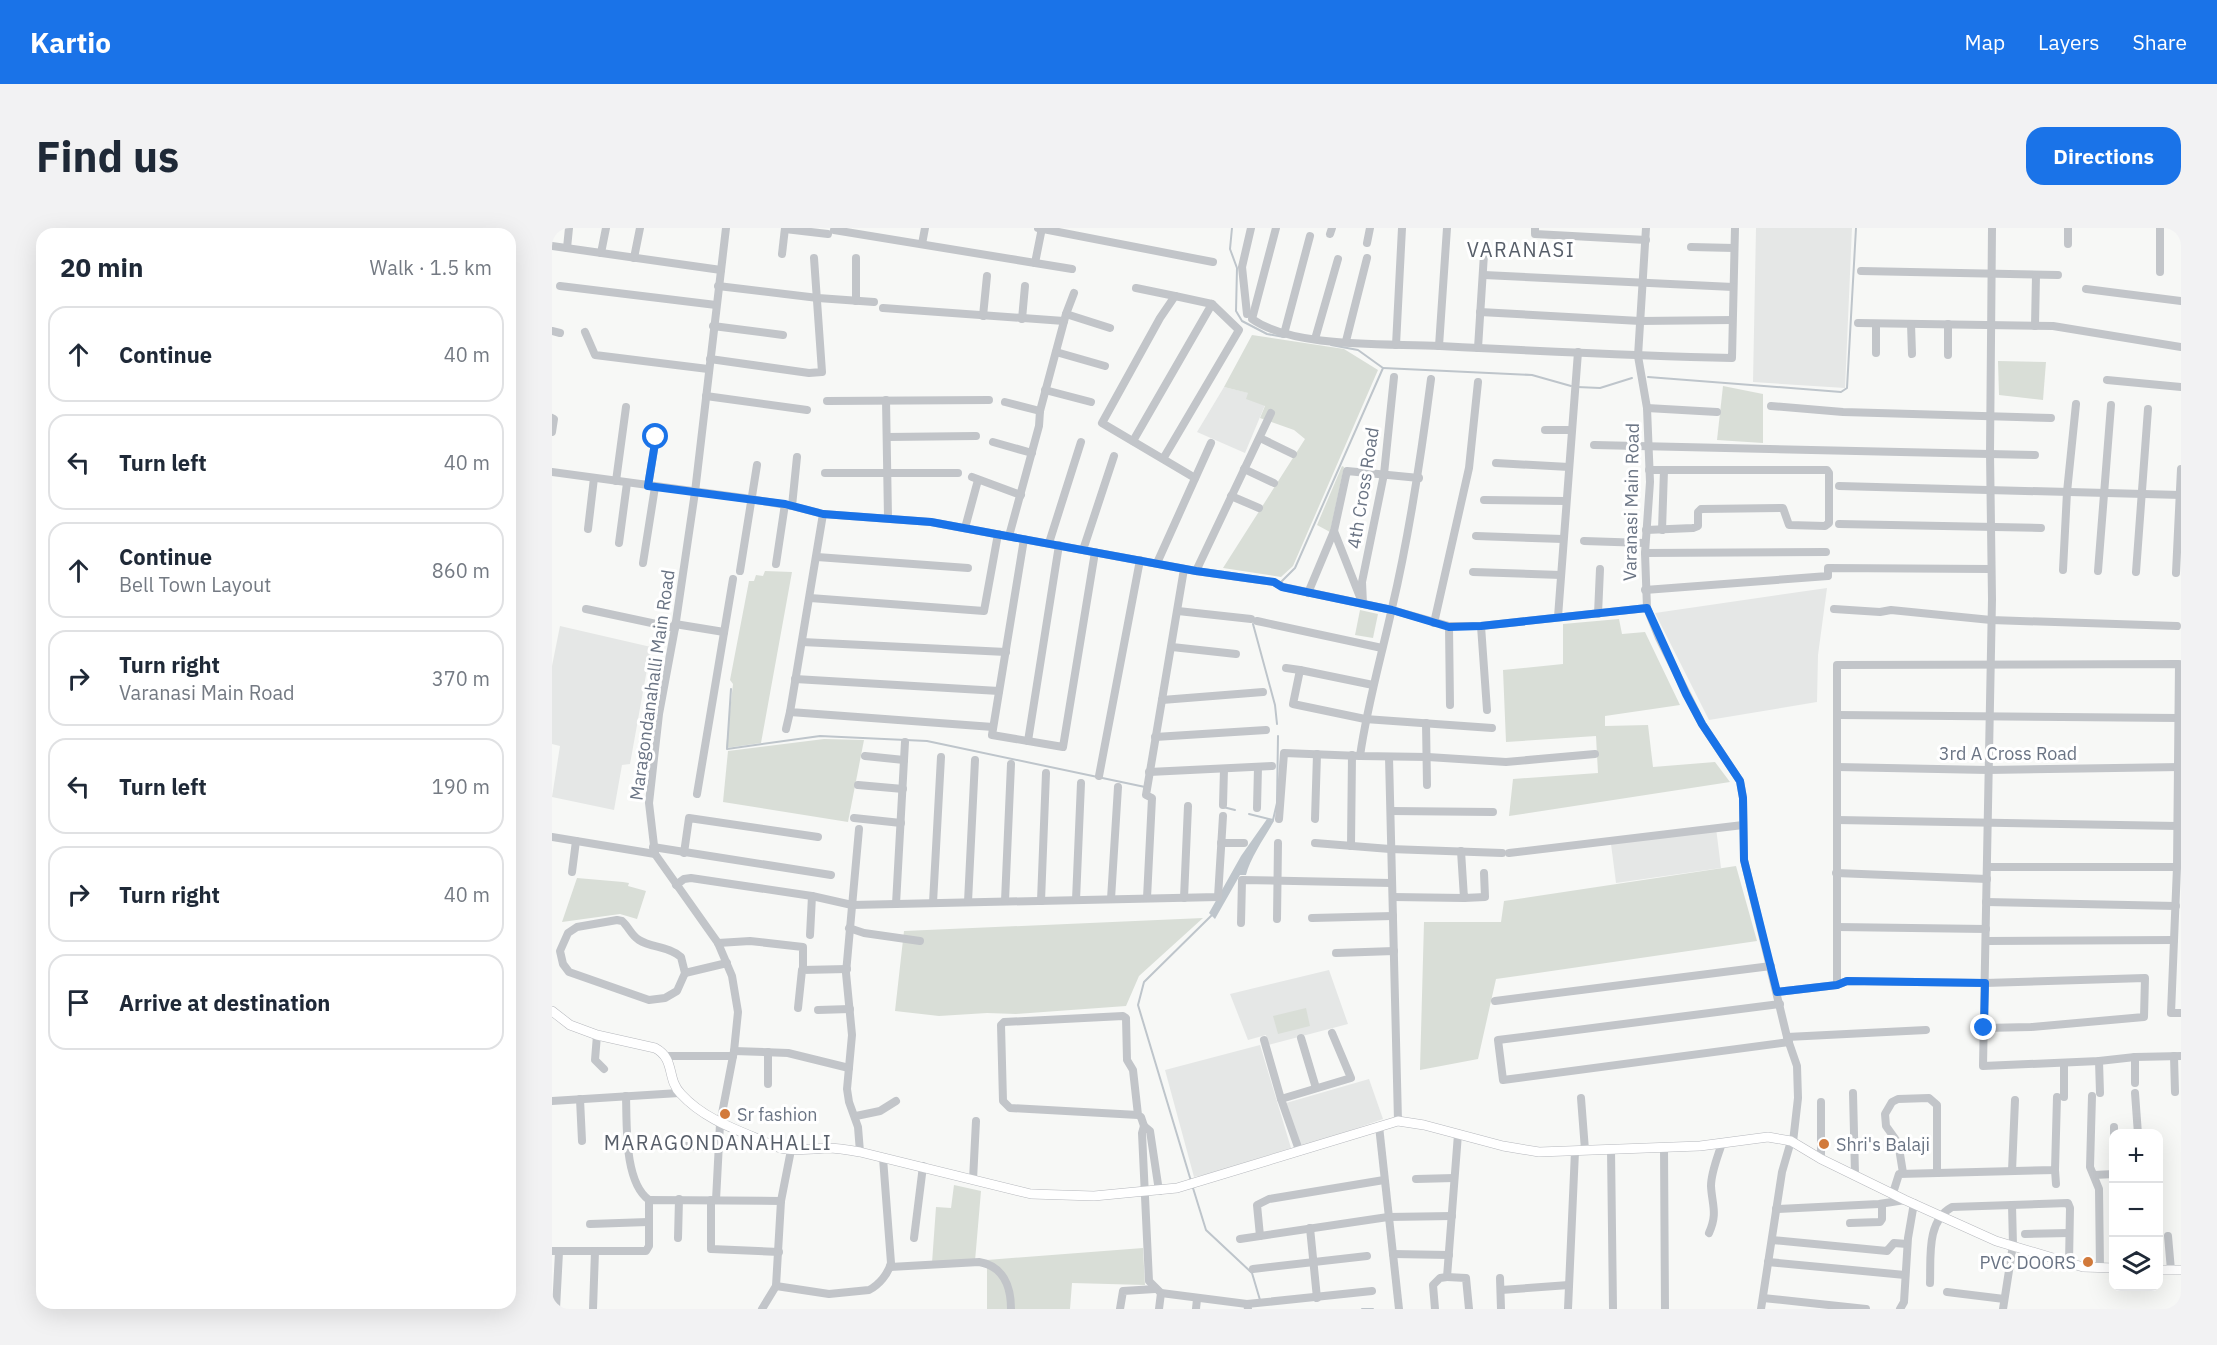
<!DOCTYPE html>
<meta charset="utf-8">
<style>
body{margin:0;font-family:"IBM Plex Sans",sans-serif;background:#f2f2f3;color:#1f2937}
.controls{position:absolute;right:18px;bottom:18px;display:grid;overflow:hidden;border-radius:12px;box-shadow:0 6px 24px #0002}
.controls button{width:54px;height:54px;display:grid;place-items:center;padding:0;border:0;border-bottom:2px solid #e0e1e3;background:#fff;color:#1f2937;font:30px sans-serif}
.stop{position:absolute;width:18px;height:18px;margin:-14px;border:4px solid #1a73e8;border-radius:50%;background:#fff}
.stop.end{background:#1a73e8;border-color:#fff;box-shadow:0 2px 6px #0008}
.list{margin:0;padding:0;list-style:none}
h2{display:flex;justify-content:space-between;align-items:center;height:78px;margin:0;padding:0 24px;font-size:26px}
h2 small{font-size:20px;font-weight:400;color:#747a83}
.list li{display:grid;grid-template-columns:39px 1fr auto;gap:18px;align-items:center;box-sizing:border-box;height:96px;margin:0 12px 12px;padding:0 12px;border:2px solid #e0e1e3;border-radius:18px}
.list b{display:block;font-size:22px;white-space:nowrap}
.list p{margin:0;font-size:20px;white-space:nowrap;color:#747a83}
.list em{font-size:20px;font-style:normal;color:#747a83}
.icon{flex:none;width:33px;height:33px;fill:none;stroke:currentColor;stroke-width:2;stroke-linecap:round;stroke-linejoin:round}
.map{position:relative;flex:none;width:1629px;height:1081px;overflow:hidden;border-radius:18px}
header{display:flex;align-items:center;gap:36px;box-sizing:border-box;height:84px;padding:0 30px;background:#1a73e8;color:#fff}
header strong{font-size:28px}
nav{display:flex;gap:33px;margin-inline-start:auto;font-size:21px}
.intro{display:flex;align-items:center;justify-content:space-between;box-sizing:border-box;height:144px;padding:0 36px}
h1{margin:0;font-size:42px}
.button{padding:15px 27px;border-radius:18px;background:#1a73e8;color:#fff;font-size:21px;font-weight:700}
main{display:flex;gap:36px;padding:0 36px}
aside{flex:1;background:#fff;border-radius:18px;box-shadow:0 6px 24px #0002}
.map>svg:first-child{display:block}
.built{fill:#e5e7e6}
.green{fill:#d9ded7}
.water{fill:#bec5cb}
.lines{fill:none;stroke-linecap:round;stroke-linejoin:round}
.stream{stroke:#bec5cb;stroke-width:2}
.major-casing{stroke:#b6b8bd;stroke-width:10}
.minor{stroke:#c2c5c9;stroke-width:8}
.major{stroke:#fff;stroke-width:9}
.route{stroke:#1a73e8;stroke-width:8}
.poi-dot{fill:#d27a3b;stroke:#fff;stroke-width:2}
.labels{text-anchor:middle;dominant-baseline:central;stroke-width:6;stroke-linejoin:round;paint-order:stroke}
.street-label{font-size:18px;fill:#6a7484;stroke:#fff}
.poi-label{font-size:18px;fill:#6a7484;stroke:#fff;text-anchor:start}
.neighbourhood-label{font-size:20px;letter-spacing:1.5px;fill:#575e69;stroke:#fff}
</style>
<header>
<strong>Kartio</strong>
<nav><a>Map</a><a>Layers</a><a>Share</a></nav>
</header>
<div class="intro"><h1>Find us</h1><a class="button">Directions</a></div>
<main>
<aside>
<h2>20 min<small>Walk · 1.5 km</small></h2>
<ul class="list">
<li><svg class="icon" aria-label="ahead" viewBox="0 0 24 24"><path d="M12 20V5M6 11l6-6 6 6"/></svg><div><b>Continue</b></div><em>40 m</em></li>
<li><svg class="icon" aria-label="left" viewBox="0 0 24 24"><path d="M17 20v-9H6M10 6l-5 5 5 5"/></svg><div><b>Turn left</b></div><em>40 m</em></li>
<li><svg class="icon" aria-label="ahead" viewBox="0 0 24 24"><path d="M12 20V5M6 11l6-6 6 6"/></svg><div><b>Continue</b><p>Bell Town Layout</p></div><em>860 m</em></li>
<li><svg class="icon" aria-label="right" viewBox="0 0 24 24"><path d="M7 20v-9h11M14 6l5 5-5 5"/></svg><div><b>Turn right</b><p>Varanasi Main Road</p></div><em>370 m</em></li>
<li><svg class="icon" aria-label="left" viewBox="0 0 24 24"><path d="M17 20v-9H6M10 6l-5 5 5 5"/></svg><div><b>Turn left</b></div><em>190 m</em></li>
<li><svg class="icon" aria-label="right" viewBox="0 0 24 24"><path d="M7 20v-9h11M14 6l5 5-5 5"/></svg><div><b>Turn right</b></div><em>40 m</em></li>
<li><svg class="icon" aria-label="arrive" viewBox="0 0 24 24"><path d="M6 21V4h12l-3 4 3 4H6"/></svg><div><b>Arrive at destination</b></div></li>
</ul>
</aside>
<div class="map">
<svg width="1629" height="1081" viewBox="0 0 1629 1081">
<rect width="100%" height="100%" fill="#f7f8f6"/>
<g class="built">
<polygon points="1204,0 1300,0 1293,160 1201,154"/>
<polygon points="672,159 697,165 713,177 693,225 645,204"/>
<polygon points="1275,360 1266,427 1265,474 1157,492 1103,385"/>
<polygon points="8,398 99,419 78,536 70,537 62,582 0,569 8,518 0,516 0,438"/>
<polygon points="1164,600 1169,640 1064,655 1059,616"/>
<polygon points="777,742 796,796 716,817 714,807 696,812 678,766"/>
<polygon points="708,817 739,920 661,945 642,949 613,842"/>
<polygon points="817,851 831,891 748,920 734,875"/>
</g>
<g class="green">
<polygon points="700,107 792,121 826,142 741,338 729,349 671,340 753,211 742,202 708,190 713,178 694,171 696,165 672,159"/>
<polygon points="1446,133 1494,134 1491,172 1447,167"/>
<polygon points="1171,158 1211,166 1211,215 1165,212"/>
<polygon points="790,238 792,239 778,304 765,297"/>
<polygon points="213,343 240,344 209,515 174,520 181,456 178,452 197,353 202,353 204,347 211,348"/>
<polygon points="808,382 826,386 821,410 803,407"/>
<polygon points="1067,391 1070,406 1093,404 1128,477 1053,488 1053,498 1096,497 1101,539 1163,534 1178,554 957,588 961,551 1046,545 1044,508 954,514 951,442 1011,436 1011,396"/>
<polygon points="272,511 312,512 296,594 171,574 176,523"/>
<polygon points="1184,638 1205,713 944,751 926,831 868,842 872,694 949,694 952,673"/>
<polygon points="25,650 71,654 77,655 76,658 94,663 85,691 68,686 10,694"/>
<polygon points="651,690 587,748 574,778 464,786 435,785 387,788 343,783 352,703"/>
<polygon points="754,780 758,798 726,806 721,788"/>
<polygon points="402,957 429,963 423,1033 380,1035 384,979 399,980"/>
<polygon points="591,1020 593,1057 520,1055 518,1081 435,1081 435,1032"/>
</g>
<path class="water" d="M715,591L722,593C713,609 698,630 694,647H688L663,691L657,685L689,628Z"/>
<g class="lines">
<g class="stream">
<polyline points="680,0 678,21 685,40 684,83 690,93 715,106 732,109"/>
<polyline points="831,140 980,147 1019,158"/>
<polyline points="1096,149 1289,164 1295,160 1304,0"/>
<polyline points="1025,159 1048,160 1080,150"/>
<polyline points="729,354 743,340 831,140 806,122 779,117"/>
<polyline points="701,396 723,477 725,496"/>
<polyline points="179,461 175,521 268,508 375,513 593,559"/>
<polyline points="671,579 683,582"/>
<polyline points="697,586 721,592"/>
<polyline points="721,592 725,575 726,508"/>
<polyline points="639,953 586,777 592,754 662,685"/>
<polyline points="641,960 654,1002 700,1045 708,1072"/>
<polyline points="810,1081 821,1081"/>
</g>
<g class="major-casing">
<g id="major">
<path d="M0,783L18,797L45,807L103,820C124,831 114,851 129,866C149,888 177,899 204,910C213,914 224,920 234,921C247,923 262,921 275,920C286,920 297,922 308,924L479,966L542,968L625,960L846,893L872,897L951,918L987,924L1148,918L1216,909L1239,913L1269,931L1353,972L1444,1013L1531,1039L1562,1040"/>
<polyline points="1606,1042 1629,1042"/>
</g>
</g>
<g class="minor">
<polyline points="486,0 661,34"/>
<path d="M724,0L700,91C743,121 836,115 888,118C985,123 1083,128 1180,130L1183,0"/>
<polyline points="983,0 983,6 1094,12"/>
<polyline points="1094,0 1086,128 1095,180 1098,254 1093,325 1095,380 1107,410 1150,496 1188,553 1191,570 1192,632 1235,809 1245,838 1246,870 1241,914"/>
<polyline points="1440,0 1438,225 1440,371 1431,838 1547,833 1583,829 1583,855"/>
<polyline points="1516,0 1516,16"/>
<polyline points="233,1 276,6"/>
<polyline points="282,2 520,41"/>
<polyline points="778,6 780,0"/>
<polyline points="815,15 818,0"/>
<polyline points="370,16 373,0"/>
<polyline points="0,18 169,42"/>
<polyline points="1139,19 1182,20"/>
<polyline points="15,20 17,0"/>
<polyline points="49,25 54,0"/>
<polyline points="230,26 233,0"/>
<polyline points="82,30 88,0"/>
<polyline points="304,30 304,73"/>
<polyline points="483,35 490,0"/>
<polyline points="1309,43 1506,47"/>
<polyline points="1608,44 1608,0"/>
<polyline points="932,47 1181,59"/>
<polyline points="8,58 164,77"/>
<polyline points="166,58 266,70 322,74"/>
<polyline points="584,60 623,68"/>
<polyline points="1534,61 1629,73"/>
<polyline points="331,80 512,93"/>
<polyline points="928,84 1088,93 1180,92"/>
<polyline points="514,86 558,100"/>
<polyline points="695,86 690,39 699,0"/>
<polyline points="431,88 435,48"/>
<polyline points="470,91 473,58"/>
<polyline points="1306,95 1501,98 1629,119"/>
<polyline points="1324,96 1324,125"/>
<polyline points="1359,96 1360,126"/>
<polyline points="1396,96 1396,127"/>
<polyline points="161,98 231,107"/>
<polyline points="1483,98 1484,47"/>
<polyline points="0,103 8,105"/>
<polyline points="33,104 43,127 156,141"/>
<polyline points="732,106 758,8"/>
<polyline points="763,111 786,31"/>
<polyline points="794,113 815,30"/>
<polyline points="844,117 850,0"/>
<polyline points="887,118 895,0"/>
<polyline points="926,120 932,26"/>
<polyline points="504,124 553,138"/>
<polyline points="158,131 257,145 270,144 262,30"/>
<path d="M879,151C869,229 858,304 840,380C829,430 815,478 808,528L876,529L954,534L1043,526"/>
<polyline points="1555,152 1629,159"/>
<polyline points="493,162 539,174"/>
<polyline points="154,168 255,182"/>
<polyline points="334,172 336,290"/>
<polyline points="275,173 437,172"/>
<polyline points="453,174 488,183"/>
<polyline points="1219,178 1291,184 1499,190"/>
<polyline points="1095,180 1165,184"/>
<polyline points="0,190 2,191 0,204"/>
<polyline points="993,202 1019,202"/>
<polyline points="335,209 424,208"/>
<polyline points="708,210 741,226"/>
<polyline points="581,213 660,76"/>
<polyline points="441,214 480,225"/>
<polyline points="1042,217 1483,227"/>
<polyline points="611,231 687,102 660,76 623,68 608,90 550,195 643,250"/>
<polyline points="944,235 1017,239"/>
<polyline points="692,241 722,255"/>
<polyline points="0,244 199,271 240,278 271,286 379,294 644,343 722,354 731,359 840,382 897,398 929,398 1095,380"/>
<polyline points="273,245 406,245"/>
<polyline points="420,249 469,267"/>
<polyline points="64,253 74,179"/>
<polyline points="96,258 104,209"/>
<polyline points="1287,258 1629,267"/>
<polyline points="679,268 707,280"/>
<polyline points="932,272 1014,273"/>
<polyline points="240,278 245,229"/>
<polyline points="271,286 238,484 441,499"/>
<polyline points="1287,296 1489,300"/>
<polyline points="413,300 426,252"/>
<polyline points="36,301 42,250"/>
<polyline points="1094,302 1141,300 1146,298 1146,284 1149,281 1231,280 1237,297 1273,298 1277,295 1277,245 1275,242 1097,242"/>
<polyline points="1110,302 1112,242"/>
<polyline points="457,308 487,198 488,183 514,86 522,65"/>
<polyline points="924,308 1011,311"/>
<polyline points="472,311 440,507 511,519 543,324"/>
<polyline points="1032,313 1093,315"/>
<polyline points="67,315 75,255"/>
<polyline points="497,315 529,214"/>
<polyline points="531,322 562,228"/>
<polyline points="1093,325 1274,324"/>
<polyline points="265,329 416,340"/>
<polyline points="91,335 103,259"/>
<polyline points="605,335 659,215"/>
<polyline points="224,336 233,276"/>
<polyline points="1511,342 1515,264 1524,176"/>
<polyline points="188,343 205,237"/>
<polyline points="644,343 719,185"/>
<polyline points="1546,343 1559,177"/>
<polyline points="921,344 1009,347"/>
<polyline points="1584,344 1596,181"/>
<polyline points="1624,345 1629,241"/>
<polyline points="1093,362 1276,348 1276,340 1439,341"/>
<polyline points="756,365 782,303"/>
<polyline points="808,369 782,303 795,243 867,250"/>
<polyline points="258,370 432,383 446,306"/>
<polyline points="811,376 810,354 832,246 842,149"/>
<polyline points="34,381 123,400"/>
<polyline points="1282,381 1328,384 1339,382 1439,392 1625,398"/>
<polyline points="626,383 699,391"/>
<polyline points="1046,386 1048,341"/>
<polyline points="1006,389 1026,124"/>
<polyline points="705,393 830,420"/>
<polyline points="882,395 917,240 926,154"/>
<polyline points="123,396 172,404"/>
<polyline points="897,398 898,477"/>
<polyline points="929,398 935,482"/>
<polyline points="250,414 454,424"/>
<polyline points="620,419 684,426"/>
<polyline points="734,440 748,442"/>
<polyline points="243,451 447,463"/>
<polyline points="821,457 748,442 741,476 813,491 940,500"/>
<polyline points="610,472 711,464"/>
<polyline points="1286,487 1627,490"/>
<polyline points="874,495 875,557"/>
<polyline points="234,501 238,484"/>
<polyline points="603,509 714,502"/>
<polyline points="476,513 507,317"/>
<polyline points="313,528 352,532"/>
<polyline points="837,529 846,893"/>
<polyline points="1285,539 1436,542 1629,539"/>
<polyline points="597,544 720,538"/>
<polyline points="547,548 588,332"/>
<polyline points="306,557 351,561"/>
<polyline points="145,566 181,351"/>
<polyline points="671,577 672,541"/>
<polyline points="705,580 706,539"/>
<polyline points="839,583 941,584"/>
<polyline points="302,590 349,595"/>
<polyline points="727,591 732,525 808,528"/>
<polyline points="763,591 765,526"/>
<polyline points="1285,592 1626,598"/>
<polyline points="307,601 294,745 300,807 295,861 297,874 306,899 308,924"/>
<polyline points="0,609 103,626"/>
<polyline points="669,615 692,615"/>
<polyline points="763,615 838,621 950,625"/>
<polyline points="799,618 800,527"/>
<polyline points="101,619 279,647"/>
<polyline points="909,623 912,670 933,669 932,645"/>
<polyline points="132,625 137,590 266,609"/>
<polyline points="957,625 1191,597"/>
<polyline points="1435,639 1625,639"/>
<polyline points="20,644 24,613"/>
<polyline points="1284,645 1435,651"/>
<polyline points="124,657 132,651 139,650 260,668 300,677 666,669 671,588"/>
<polyline points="841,669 912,670"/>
<polyline points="595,670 600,570 594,567 632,341"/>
<polyline points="632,670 636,578"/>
<polyline points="559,671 566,559"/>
<polyline points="524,672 529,555"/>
<polyline points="453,673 459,536"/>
<polyline points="489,673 494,545"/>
<polyline points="416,674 423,532"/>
<polyline points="1434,674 1624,678"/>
<polyline points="381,675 389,529"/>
<polyline points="344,676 353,514"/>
<polyline points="760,690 841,688"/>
<polyline points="725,691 726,615"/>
<path d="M65,692L70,693C77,699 79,707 87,712C100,720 116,718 129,729L133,745L125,763L113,770L97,772L17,744L11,736L8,723L16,705L25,699Z"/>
<polyline points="689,695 690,652 839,655"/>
<polyline points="1285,699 1434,701"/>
<polyline points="297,700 312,705 368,713"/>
<polyline points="258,707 260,668"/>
<polyline points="1434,713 1622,712"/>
<polyline points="166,715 198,713 251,719 251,741"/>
<polyline points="784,725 842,723"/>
<polyline points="133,745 175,735"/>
<polyline points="1285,757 1285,437 1627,436 1625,639 1619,785 1629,785"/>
<polyline points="1225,764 1285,757 1295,753 1433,755 1593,750 1592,789 1479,799 1432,800"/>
<polyline points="943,773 1219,738"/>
<polyline points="1228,776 946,812 951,852 1237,814"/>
<polyline points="246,780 250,742 295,741"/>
<polyline points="266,782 298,781"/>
<polyline points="45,807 43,832 52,841"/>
<polyline points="1235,809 1374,802"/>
<polyline points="749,810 764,860"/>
<polyline points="712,812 729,871"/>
<polyline points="182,823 236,825 297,840"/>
<polyline points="115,828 181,828"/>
<polyline points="1622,828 1623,864"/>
<polyline points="1583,829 1629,828"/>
<polyline points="1547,833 1548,865"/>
<polyline points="216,856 216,824"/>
<polyline points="1301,865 1303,946"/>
<polyline points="1583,865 1586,906"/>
<path d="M74,868C75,897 72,954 97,972"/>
<polyline points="1540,868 1538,939 1547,961 1548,1040"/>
<polyline points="1512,869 1512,835"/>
<polyline points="1029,870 1033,922"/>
<polyline points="28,871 30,913"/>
<polyline points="0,873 127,865"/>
<polyline points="1269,874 1269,931"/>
<polyline points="586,887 458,880 451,873 449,797 452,794 571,788 574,790 575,832 581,842 586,887 589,889 592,898 598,903 607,963"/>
<polyline points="304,888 328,883 344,873"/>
<polyline points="592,898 590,905 597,1053 609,1065 695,1076 696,1081"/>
<polyline points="827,898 847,1081"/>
<polyline points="1562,899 1562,906"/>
<polyline points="102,917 167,919"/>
<polyline points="1112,919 1113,1081"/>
<polyline points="1059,921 1061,1081"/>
<polyline points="747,922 729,871 799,850 780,805"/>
<polyline points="1503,942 1504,956"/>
<polyline points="1460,943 1463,872"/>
<polyline points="1351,945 1347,920 1344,912 1334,898 1333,886 1340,874 1346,871 1377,870 1385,877 1385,945"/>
<polyline points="1542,947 1562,946"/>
<polyline points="864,951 902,950"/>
<polyline points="421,952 424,893"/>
<polyline points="1341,965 1347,946 1503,942 1505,869"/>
<polyline points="159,972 159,1021 227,1024"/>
<polyline points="164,972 168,896 182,823 186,784 180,748 166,715 103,626 97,575 107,486 123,400 143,264 174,0"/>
<polyline points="1224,981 1327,976 1353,972"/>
<polyline points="1298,995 1328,994 1330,991 1330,976"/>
<polyline points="38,996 96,994"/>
<polyline points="758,1000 765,1070"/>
<path d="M1157,1005C1166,985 1160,977 1159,958C1159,944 1166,928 1170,915"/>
<polyline points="1473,1006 1517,1005"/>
<polyline points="708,1008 705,977 717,971 832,952"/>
<polyline points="1616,1008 1619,1042"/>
<polyline points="126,1010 127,971"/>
<polyline points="362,1010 371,938"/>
<polyline points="688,1011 836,989 900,988"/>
<polyline points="1220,1012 1335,1023 1342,1015 1355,1016"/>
<polyline points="0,1023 94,1023 97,1018 97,972 229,973"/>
<polyline points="841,1026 897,1027"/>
<polyline points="1216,1034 1353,1047"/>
<path d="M338,1039L427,1034C451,1038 459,1058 459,1081"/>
<polyline points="701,1041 815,1028"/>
<polyline points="895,1049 914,1050 917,1081"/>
<polyline points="948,1050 949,1081"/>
<path d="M1378,1055C1379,1030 1374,993 1400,979L1516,975L1518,980L1517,1035"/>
<path d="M224,1058L277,1066L317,1062C327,1057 336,1046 339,1035L331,930"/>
<polyline points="949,1062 1017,1057"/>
<polyline points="1395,1064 1452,1071"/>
<polyline points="1211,1070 1314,1081"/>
<polyline points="695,1076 820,1063"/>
<polyline points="4,1081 7,1024"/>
<polyline points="41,1081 43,1023"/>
<polyline points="210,1081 224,1058 229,973 239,922"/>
<polyline points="568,1081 571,1063 603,1061"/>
<polyline points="607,1081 609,1065"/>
<polyline points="644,1081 645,1071"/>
<polyline points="883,1081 881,1057 888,1050 895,1049 906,906"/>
<polyline points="1016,1081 1023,923"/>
<polyline points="1209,1081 1230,944 1239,913"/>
<polyline points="1348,1081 1352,1074 1356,1010 1362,975"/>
<polyline points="1451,1081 1461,1017 1460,977"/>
</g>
<use href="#major" class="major"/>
</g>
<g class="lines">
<polyline class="route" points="104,209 96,258 233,276 271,286 379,294 644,343 722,354 730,359 840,382 897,399 929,398 1095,380 1134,466 1150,496 1188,553 1191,570 1192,632 1225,764 1285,757 1295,753 1433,755 1432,800"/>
</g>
<g class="poi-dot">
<circle cx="173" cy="886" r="6"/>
<circle cx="1272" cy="916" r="6"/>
<circle cx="1536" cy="1034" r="6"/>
</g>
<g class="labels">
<g class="street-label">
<text transform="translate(811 260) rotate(-81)">4th Cross Road</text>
<text transform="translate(1079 274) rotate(-89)">Varanasi Main Road</text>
<text transform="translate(100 457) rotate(-82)">Maragondanahalli Main Road</text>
<text x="1456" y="525">3rd A Cross Road</text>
</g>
<g class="poi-label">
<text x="185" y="886">Sr fashion</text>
<text x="1284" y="916">Shri's Balaji</text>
<text x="1524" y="1034" text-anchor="end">PVC DOORS</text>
</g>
<g class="neighbourhood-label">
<text x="969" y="21">VARANASI</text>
<text x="166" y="914">MARAGONDANAHALLI</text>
</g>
</g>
</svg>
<div class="controls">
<button>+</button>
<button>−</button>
<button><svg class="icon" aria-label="layers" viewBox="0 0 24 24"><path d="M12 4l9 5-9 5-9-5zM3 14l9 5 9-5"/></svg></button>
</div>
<div class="stop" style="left:104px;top:209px"></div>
<div class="stop end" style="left:1432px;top:800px"></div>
</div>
</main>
